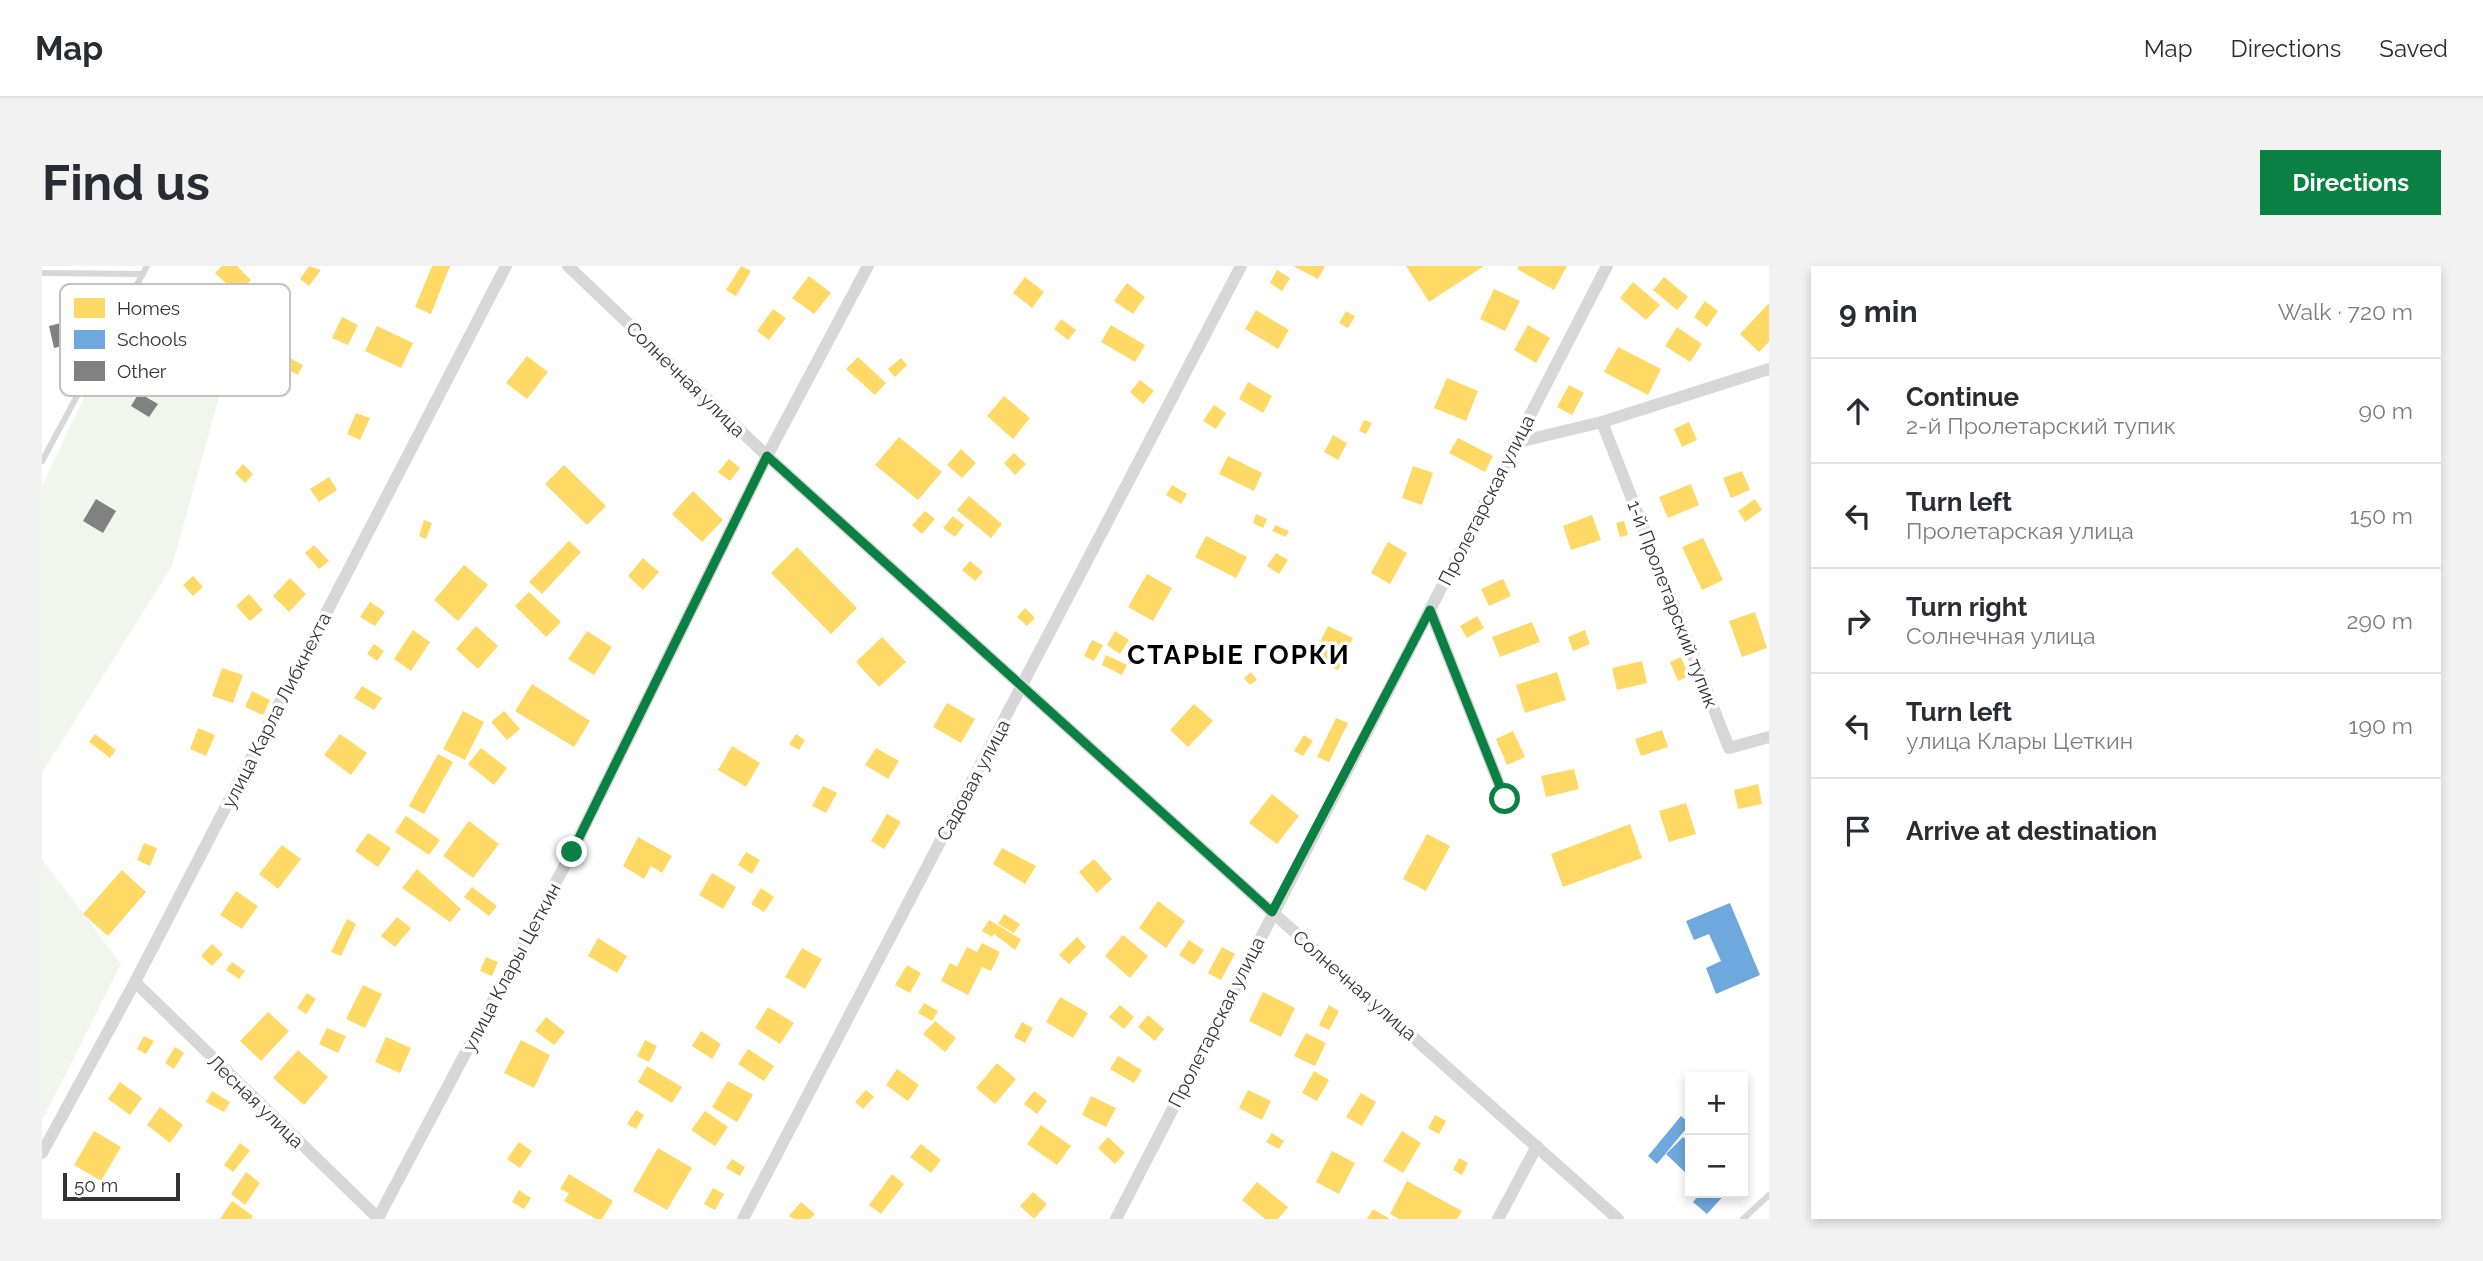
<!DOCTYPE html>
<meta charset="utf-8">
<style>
body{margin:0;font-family:Raleway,sans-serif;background:#f2f2f3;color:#2b2b33}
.controls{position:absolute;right:21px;bottom:21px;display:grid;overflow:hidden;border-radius:0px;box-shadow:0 4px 10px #0003}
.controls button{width:63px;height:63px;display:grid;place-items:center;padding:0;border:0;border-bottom:2px solid #e1e1e2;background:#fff;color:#2b2b33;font:35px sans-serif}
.scale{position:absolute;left:21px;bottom:18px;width:117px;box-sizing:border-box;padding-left:7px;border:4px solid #333;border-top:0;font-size:19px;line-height:24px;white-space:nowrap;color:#333;-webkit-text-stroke:5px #fff;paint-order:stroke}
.stop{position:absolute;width:21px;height:21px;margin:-16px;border:5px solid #0b8043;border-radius:50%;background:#fff}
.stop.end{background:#0b8043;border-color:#fff;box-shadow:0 2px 7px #0008}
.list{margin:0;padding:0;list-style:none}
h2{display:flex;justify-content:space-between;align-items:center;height:91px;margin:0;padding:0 28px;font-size:30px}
h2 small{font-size:23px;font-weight:400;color:#7c7c81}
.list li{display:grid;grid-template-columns:46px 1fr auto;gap:21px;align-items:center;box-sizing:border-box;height:105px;padding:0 28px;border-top:2px solid #e1e1e2}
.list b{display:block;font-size:26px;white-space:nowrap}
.list p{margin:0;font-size:23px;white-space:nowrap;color:#7c7c81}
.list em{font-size:23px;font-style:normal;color:#7c7c81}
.icon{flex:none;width:38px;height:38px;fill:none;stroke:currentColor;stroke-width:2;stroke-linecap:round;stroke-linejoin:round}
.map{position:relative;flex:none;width:1727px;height:953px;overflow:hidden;border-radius:0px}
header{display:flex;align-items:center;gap:42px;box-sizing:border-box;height:98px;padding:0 35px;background:#fff;border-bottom:2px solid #e1e1e2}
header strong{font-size:33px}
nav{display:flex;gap:38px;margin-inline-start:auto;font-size:24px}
.intro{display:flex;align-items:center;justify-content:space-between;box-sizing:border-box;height:168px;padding:0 42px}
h1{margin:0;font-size:49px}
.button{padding:18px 32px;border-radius:0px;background:#0b8043;color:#fff;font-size:24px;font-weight:700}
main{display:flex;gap:42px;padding:0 42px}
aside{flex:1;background:#fff;border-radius:0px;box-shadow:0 4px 10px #0003}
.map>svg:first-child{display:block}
.green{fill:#f1f5ed}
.homes{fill:#ffd966}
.schools{fill:#6fa8dc}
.building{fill:#818181}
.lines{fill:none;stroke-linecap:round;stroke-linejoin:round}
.service{stroke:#d7d7d7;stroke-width:6}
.minor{stroke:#d7d7d7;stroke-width:12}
.route{stroke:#0b8043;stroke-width:9}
.labels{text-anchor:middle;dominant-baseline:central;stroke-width:7;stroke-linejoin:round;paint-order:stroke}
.street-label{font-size:19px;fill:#333;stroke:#fff}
.district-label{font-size:26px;font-weight:bold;letter-spacing:2px;fill:#000;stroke:#fff}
.key{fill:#fff;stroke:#c2c2c2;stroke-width:2}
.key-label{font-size:19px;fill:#333}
</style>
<header>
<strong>Map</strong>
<nav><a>Map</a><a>Directions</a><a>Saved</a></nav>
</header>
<div class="intro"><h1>Find us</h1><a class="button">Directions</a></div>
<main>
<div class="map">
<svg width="1727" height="953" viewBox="0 0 1727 953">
<rect width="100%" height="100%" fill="#fff"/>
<g class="green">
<polygon points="79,54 178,128 130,300 0,507 0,220"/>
<polygon points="0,593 79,698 0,855"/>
</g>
<g class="homes">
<polygon points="180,0 195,0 209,14 195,28 173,7"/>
<polygon points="267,0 279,4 267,20 258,13"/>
<polygon points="390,0 408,0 389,48 373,41"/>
<polygon points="699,0 709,5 694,30 684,24"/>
<polygon points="1251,0 1283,0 1276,13"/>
<polygon points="1364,0 1442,0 1387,36"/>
<polygon points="1477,0 1525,0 1512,24 1475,3"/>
<polygon points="1235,4 1248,12 1240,25 1228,17"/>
<polygon points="767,10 789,27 772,48 750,32"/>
<polygon points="983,11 1002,26 990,42 971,27"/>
<polygon points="1622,11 1646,31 1635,44 1611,24"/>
<polygon points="1591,16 1618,39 1604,54 1578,32"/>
<polygon points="1085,17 1103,31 1091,48 1072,35"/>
<polygon points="1452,23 1478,35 1463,65 1438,53"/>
<polygon points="1663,35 1676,45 1665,61 1652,51"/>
<polygon points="1727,37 1727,76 1717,86 1698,68"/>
<polygon points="731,43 744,52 727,74 715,65"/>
<polygon points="1214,44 1247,64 1236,83 1203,63"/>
<polygon points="1304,45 1313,50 1306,62 1297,57"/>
<polygon points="300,51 316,59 306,79 290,72"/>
<polygon points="1019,53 1034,64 1026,74 1012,63"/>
<polygon points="1069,59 1103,79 1093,96 1059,76"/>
<polygon points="1486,59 1508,72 1494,97 1472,84"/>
<polygon points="335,60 371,77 359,102 323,85"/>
<polygon points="1635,61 1660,78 1648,96 1623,80"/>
<polygon points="1576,81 1619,103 1606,129 1562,106"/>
<polygon points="485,90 506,106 485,133 464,117"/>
<polygon points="816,91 844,117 833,129 804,103"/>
<polygon points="248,92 261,99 256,109 242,102"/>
<polygon points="859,92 865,99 853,111 846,103"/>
<polygon points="1405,112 1436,125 1424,155 1392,142"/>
<polygon points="1098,114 1112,125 1101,138 1088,126"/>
<polygon points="1206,116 1230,130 1221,147 1197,133"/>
<polygon points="1527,119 1542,127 1530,149 1515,141"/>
<polygon points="962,130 988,152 971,173 945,150"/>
<polygon points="1172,139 1184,147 1174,163 1161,155"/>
<polygon points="314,147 328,152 318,174 305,168"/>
<polygon points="1322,154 1330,157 1324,168 1317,165"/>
<polygon points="1647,156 1655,174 1640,181 1632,163"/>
<polygon points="1291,169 1305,177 1296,194 1282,186"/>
<polygon points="857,171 900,206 876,234 833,199"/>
<polygon points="1416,172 1451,190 1443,206 1407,187"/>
<polygon points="919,183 934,197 920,212 905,199"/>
<polygon points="972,187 984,198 973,209 962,197"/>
<polygon points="1186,190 1220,207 1212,225 1177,208"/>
<polygon points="687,193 698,202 688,215 676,206"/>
<polygon points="201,198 211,208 203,217 193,207"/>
<polygon points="522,199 564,240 545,259 503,218"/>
<polygon points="1371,200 1391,207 1380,239 1360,232"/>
<polygon points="1700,205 1708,224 1689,232 1681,212"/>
<polygon points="287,211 295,224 277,236 268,223"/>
<polygon points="1649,218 1657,239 1626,252 1617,231"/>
<polygon points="1130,219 1145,228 1139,238 1124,229"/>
<polygon points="651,225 681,254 660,276 630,248"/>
<polygon points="927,230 960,258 949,272 915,244"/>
<polygon points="1713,233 1720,244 1703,256 1696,245"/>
<polygon points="883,245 893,253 880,268 870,259"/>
<polygon points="1214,248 1225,253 1221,262 1211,257"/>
<polygon points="1550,249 1559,274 1529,284 1521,260"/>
<polygon points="911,250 922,259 913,271 901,262"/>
<polygon points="382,254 390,257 384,273 377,270"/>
<polygon points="1582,255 1586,269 1578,271 1574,257"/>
<polygon points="1233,259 1247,265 1244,271 1230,265"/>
<polygon points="1164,270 1205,291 1194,312 1153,291"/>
<polygon points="1661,272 1681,314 1660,324 1640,281"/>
<polygon points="527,275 539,286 500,328 487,316"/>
<polygon points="1346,276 1365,287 1348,318 1329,307"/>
<polygon points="272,279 287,295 277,303 263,287"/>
<polygon points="755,281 815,342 789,368 729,307"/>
<polygon points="1234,287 1246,294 1237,308 1225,300"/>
<polygon points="601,292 617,306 601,324 586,310"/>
<polygon points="928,295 941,306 933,315 920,304"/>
<polygon points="422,299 446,319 416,355 392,334"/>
<polygon points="1105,308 1130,322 1111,355 1086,341"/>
<polygon points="151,310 161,321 151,330 141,319"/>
<polygon points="248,312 264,328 247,346 231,330"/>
<polygon points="1461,313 1469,330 1447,340 1439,323"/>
<polygon points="487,326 519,356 504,371 473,340"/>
<polygon points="207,328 221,344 208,355 194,340"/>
<polygon points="328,336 343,346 333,360 318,351"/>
<polygon points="983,342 993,352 985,360 975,351"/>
<polygon points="1713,346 1725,382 1700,391 1687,355"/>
<polygon points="1435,350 1442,362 1425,372 1418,360"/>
<polygon points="1490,356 1498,376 1458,391 1450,371"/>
<polygon points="434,360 456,380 436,403 414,383"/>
<polygon points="1286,360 1311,372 1296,404 1270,392"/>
<polygon points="371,364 388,376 369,405 352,393"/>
<polygon points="1543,364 1548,378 1531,385 1526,371"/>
<polygon points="545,365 570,381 552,409 526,393"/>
<polygon points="1073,365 1087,374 1078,388 1065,379"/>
<polygon points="840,371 864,396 837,421 814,396"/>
<polygon points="1050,374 1061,379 1052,395 1042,390"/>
<polygon points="332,378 342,385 335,395 325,388"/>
<polygon points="1064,389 1085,399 1080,409 1060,399"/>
<polygon points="1639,391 1647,410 1636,415 1628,396"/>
<polygon points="1600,395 1605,417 1575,424 1570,402"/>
<polygon points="180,402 201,409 191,437 170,430"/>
<polygon points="1209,406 1215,414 1208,419 1202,412"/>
<polygon points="1515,406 1524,434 1483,447 1474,419"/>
<polygon points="490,418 548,455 532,481 473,445"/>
<polygon points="320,420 340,432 332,444 312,432"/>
<polygon points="210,425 228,434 221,449 203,441"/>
<polygon points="905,437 933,453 919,477 891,461"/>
<polygon points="1152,438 1171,455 1146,481 1128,464"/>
<polygon points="421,445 442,456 423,494 401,483"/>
<polygon points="462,445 478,463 465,474 449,456"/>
<polygon points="1294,452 1306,457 1287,496 1275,491"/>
<polygon points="156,462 173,469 164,490 148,483"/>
<polygon points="1620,464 1626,481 1599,490 1593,473"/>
<polygon points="1471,465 1483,491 1465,499 1454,473"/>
<polygon points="53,468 74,484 68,492 47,476"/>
<polygon points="298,468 325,487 309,509 282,489"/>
<polygon points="754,468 763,474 757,484 747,478"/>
<polygon points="1262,469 1271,475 1261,490 1252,485"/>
<polygon points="690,480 718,497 704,521 676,504"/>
<polygon points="439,482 465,502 452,519 426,498"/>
<polygon points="834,482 857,495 846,513 823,499"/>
<polygon points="396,488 411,496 382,548 367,540"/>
<polygon points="1532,503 1537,523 1504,531 1499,510"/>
<polygon points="1716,518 1720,538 1696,543 1692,524"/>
<polygon points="781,520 795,527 784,547 770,540"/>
<polygon points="1230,528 1257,550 1235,578 1207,557"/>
<polygon points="1644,537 1654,568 1627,576 1617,545"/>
<polygon points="845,548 859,556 842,583 829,575"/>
<polygon points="364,550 398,574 387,589 353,566"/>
<polygon points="427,555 457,578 431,612 401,590"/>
<polygon points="1588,558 1600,592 1521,621 1509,588"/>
<polygon points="326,567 349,582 336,601 313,585"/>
<polygon points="1385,568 1408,580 1384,625 1361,613"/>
<polygon points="596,571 630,590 620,607 609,600 602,613 581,600"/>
<polygon points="102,577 115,582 108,600 95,594"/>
<polygon points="240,579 259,593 236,623 217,608"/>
<polygon points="960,582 994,600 983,618 951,598"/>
<polygon points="704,586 718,594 710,608 696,599"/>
<polygon points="1052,593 1070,613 1055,627 1037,606"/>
<polygon points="375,603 419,643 408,656 360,622"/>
<polygon points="80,604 104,626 66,670 41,648"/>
<polygon points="670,607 694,621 681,643 657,629"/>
<polygon points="430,621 455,640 447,650 422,631"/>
<polygon points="719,622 732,631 722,646 709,638"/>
<polygon points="194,625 216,640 200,663 178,649"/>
<polygon points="1116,635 1143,655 1124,682 1097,662"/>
<polygon points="962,648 978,658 972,667 956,658"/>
<polygon points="355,651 369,662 353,681 339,670"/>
<polygon points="305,653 314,658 299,690 289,686"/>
<polygon points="947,654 979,673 973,684 952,668 950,671 940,665"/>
<polygon points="1081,669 1106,690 1088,712 1063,690"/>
<polygon points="1035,671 1044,681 1027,698 1017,689"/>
<polygon points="556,672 585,690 575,707 546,690"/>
<polygon points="1147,674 1162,684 1152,699 1137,689"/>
<polygon points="940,677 958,686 949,705 940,701 926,729 899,715 908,697 915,701 925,681 935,686"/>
<polygon points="170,678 181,688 170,700 159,690"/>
<polygon points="1180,681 1193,688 1179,714 1166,707"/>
<polygon points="760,682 780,693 763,723 743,711"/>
<polygon points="444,691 456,696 450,710 438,705"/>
<polygon points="190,696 203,705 197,713 184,704"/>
<polygon points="865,699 879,707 868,727 853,719"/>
<polygon points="321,719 340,728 323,762 304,753"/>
<polygon points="1221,726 1253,742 1239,771 1207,755"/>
<polygon points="265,727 274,733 264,748 255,742"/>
<polygon points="1018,731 1046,747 1031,772 1004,756"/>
<polygon points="882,737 896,745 890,755 876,747"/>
<polygon points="1078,739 1092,751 1082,763 1067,751"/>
<polygon points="1287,739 1297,745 1287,764 1277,759"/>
<polygon points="726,741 752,757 738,778 713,762"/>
<polygon points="226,746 247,765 219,795 198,775"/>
<polygon points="1106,749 1122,763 1113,775 1096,761"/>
<polygon points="504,751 523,766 512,779 493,765"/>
<polygon points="893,755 914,772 903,786 881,768"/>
<polygon points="980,756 991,762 983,777 972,771"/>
<polygon points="285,762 304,770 296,787 277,778"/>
<polygon points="659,765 679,778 670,793 650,780"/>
<polygon points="1264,767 1284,777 1273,800 1252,790"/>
<polygon points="102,770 112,775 104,788 95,783"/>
<polygon points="344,771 369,782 358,807 333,796"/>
<polygon points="479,774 508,789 492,822 462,807"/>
<polygon points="603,774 615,780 607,796 595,790"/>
<polygon points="133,781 142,787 132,803 123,797"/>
<polygon points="706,783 732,800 722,815 696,798"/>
<polygon points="256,784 286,811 262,839 231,812"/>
<polygon points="1076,790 1100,804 1092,817 1068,803"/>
<polygon points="955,797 974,813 953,838 934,822"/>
<polygon points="605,800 640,821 630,837 596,816"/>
<polygon points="855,803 877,819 866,835 844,819"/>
<polygon points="1272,805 1287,814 1275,835 1260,827"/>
<polygon points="686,815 711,829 695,856 670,841"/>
<polygon points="78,816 100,832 88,849 66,833"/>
<polygon points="824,824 832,831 821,843 813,836"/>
<polygon points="1206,824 1229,835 1220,854 1197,842"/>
<polygon points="170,825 188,836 182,846 164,836"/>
<polygon points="992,825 1005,835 995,848 982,838"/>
<polygon points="1319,827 1334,836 1320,860 1304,851"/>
<polygon points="1049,830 1074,842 1064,861 1040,849"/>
<polygon points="118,841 141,859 128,877 105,859"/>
<polygon points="594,844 602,849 594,863 585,858"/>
<polygon points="663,845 686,861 673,880 649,864"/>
<polygon points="1393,849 1404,855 1397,868 1386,862"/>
<polygon points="999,859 1029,880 1015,899 985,878"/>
<polygon points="52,865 79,881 59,915 32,899"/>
<polygon points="1360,865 1379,877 1361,907 1341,895"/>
<polygon points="1230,867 1242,875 1237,883 1224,876"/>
<polygon points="1066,871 1083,887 1073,898 1056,882"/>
<polygon points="477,876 490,885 478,902 465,893"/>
<polygon points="198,877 208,885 191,906 182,899"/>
<polygon points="879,878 899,894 889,907 868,891"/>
<polygon points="616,882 650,902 625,944 591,925"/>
<polygon points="1290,885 1313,897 1297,928 1274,916"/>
<polygon points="1417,892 1426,897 1420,909 1411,904"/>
<polygon points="690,893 703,901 698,910 684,902"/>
<polygon points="204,906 218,917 203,939 189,928"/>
<polygon points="527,908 571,935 560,953 554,953 522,935 527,927 518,923"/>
<polygon points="850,908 862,918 839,948 827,939"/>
<polygon points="1365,915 1420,945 1415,953 1357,953 1348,948"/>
<polygon points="1215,916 1246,941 1236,953 1223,953 1200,934"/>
<polygon points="671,922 682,928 673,944 662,938"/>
<polygon points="477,924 489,932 482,943 470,936"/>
<polygon points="991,926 1005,938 992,953 978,940"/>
<polygon points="190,935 211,950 209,953 178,953"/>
<polygon points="759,936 773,948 768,953 752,953 747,950"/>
<polygon points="1331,943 1348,953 1325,953"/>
</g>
<g class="schools">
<polygon points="1688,637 1718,709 1674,728 1664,702 1679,695 1667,668 1652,674 1644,655"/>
<polygon points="1639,850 1648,858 1615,898 1606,890"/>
<polygon points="1641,871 1648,878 1648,911 1624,888"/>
<polygon points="1659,927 1684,927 1665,948 1651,936"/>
</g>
<g class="building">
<polygon points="23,56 29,78 12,82 7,60"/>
<polygon points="97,127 116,138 107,151 89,140"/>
<polygon points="54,233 74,245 61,267 41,255"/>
</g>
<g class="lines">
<g class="service">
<polyline points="0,7 101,8"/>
<polyline points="0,195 105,0"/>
<polyline points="1701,953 1727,929"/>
</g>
<g class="minor">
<polyline points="526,0 725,190 1230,646 1576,953"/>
<polyline points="1560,156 1687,482 1727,471"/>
<polyline points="1472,177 1560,156 1727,103"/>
<polyline points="1388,344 1463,533"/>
<polyline points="93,716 337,953"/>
<polyline points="0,887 93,716 464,0"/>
<polyline points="336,952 530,586 725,190 826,0"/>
<polyline points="701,953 1199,0"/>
<polyline points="1074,953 1565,0"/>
<polyline points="1456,953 1495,880"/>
</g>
</g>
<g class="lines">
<polyline class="route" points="530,586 725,190 1230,646 1388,344 1463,533"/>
</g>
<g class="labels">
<g class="street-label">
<text transform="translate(644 113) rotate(44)">Солнечная улица</text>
<text transform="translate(1444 234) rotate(-63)">Пролетарская улица</text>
<text transform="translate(1631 338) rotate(69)">1-й Пролетарский тупик</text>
<text transform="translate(234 444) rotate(-63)">улица Карла Либкнехта</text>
<text transform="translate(931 514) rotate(-62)">Садовая улица</text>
<text transform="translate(469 701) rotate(-62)">улица Клары Цеткин</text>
<text transform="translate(1313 719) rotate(41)">Солнечная улица</text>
<text transform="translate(1174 756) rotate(-63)">Пролетарская улица</text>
<text transform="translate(214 835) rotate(44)">Лесная улица</text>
</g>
<g class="district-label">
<text x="1197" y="389">СТАРЫЕ ГОРКИ</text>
</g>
</g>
<rect x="18" y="18" width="230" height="112" rx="10" class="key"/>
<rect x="32" y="32" width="31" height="20" fill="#ffd966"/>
<rect x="32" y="64" width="31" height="19" fill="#6fa8dc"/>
<rect x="32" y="95" width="31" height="20" fill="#818181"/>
<g class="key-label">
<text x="75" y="49">Homes</text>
<text x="75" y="80">Schools</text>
<text x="75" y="112">Other</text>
</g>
</svg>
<div class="controls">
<button>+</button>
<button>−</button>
</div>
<div class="scale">50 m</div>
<div class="stop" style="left:1463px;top:533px"></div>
<div class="stop end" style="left:530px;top:586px"></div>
</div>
<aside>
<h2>9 min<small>Walk · 720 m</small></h2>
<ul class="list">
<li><svg class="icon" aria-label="ahead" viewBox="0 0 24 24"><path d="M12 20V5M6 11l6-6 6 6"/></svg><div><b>Continue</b><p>2-й Пролетарский тупик</p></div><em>90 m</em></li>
<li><svg class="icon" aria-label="left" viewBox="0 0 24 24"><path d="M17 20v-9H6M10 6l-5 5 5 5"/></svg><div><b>Turn left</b><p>Пролетарская улица</p></div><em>150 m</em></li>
<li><svg class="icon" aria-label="right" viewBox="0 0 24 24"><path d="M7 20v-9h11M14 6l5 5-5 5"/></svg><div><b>Turn right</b><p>Солнечная улица</p></div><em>290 m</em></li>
<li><svg class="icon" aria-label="left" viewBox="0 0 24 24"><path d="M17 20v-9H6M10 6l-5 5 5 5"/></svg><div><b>Turn left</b><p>улица Клары Цеткин</p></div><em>190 m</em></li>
<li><svg class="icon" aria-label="arrive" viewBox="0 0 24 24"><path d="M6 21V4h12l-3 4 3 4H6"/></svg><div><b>Arrive at destination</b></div></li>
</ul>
</aside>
</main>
